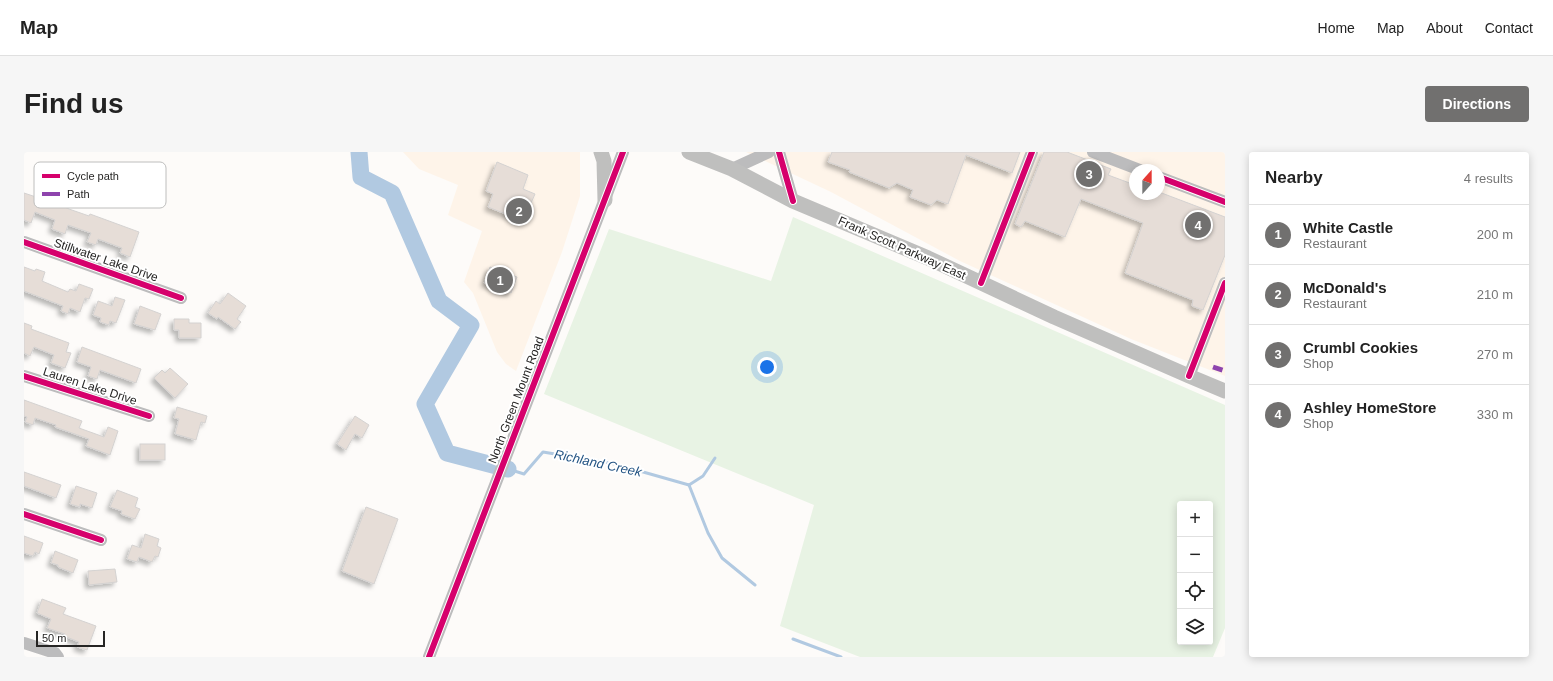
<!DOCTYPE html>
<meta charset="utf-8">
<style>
body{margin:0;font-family:Helvetica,sans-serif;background:#f6f6f6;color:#222}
.controls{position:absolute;right:12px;bottom:12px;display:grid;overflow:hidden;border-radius:4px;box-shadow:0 2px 10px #0003}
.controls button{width:36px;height:36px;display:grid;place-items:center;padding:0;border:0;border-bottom:1px solid #e0e0e0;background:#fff;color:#222;font:20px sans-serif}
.compass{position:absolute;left:1105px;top:12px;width:36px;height:36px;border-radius:50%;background:#fff;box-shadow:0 2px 10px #0003;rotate:21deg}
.scale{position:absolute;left:12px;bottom:10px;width:69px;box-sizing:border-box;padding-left:4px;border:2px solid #262524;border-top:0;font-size:11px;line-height:14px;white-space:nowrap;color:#262524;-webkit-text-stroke:3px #fff;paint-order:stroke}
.you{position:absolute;left:743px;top:215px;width:14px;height:14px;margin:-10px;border:3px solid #fff;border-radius:50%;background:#1a73e8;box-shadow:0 0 0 6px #1a73e833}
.badge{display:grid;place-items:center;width:26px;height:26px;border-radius:50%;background:#71706f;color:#fff;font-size:13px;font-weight:700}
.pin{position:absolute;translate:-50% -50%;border:2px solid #fff;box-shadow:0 1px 4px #0006}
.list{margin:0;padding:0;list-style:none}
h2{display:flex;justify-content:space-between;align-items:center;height:52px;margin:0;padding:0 16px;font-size:17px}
h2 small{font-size:13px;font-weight:400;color:#767676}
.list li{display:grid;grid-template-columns:26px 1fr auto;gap:12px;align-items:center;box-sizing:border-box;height:60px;padding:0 16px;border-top:1px solid #e0e0e0}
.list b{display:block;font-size:15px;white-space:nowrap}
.list p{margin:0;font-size:13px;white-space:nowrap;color:#767676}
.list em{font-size:13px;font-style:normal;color:#767676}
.icon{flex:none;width:22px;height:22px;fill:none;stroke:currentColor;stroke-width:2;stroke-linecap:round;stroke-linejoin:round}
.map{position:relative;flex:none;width:1201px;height:505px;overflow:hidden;border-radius:4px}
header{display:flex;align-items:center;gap:24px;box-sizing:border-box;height:56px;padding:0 20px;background:#fff;border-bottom:1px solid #e0e0e0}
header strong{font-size:19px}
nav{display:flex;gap:22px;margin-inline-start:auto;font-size:14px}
.intro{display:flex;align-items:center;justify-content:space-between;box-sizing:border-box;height:96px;padding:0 24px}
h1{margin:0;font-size:28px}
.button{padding:10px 18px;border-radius:4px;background:#71706f;color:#fff;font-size:14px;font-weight:700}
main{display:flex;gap:24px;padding:0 24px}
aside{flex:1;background:#fff;border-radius:4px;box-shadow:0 2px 10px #0003}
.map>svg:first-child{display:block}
.commercial{fill:#fef4e9;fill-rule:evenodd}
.green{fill:#e8f3e4;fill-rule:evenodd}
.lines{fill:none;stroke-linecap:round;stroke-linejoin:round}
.stream{stroke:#b1c9e1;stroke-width:3}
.river{stroke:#b1c9e1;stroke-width:17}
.building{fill:#e6ddd7;stroke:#d4d2d1;filter:url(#shadow)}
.minor{stroke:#bcbcbd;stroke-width:12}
.major{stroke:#bfbfbe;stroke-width:15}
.quiet{stroke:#8e44ad;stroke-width:5;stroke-dasharray:10 5;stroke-linecap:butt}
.cycleway-casing{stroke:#fff;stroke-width:8}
.cycleway{stroke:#d6006c;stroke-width:6}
.labels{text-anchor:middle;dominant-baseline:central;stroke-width:4;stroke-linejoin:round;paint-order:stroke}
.street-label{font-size:12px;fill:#262524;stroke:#fff}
.water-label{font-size:13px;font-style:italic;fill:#225383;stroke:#fff}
.key{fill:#fff;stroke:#bebebd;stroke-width:1}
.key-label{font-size:11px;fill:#262524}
</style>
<header>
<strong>Map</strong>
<nav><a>Home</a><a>Map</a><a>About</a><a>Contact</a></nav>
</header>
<div class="intro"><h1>Find us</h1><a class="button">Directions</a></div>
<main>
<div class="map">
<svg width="1201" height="505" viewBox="0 0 1201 505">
<defs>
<filter id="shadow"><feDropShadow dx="-3.5" dy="3.5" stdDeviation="2" flood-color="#0004"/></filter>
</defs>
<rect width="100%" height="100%" fill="#fdfbf9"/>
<g class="commercial">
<polygon points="379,0 556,0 556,44 538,100 492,219 482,212 473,200 449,141 440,130 458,79 424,63 434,33 395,17"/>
<path d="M722,0H1201V224L1107,187L936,109L807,40ZM1111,18H1135V42H1111Z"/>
</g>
<path class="green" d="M769,65L1201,253V476L1189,505H836L756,474L790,353L520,242L585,77L747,129ZM1156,352H1186V490H1156Z"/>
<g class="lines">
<g class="stream">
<polyline points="484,317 500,322 519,300 591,312 665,333"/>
<polyline points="665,333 684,381 698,406 731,433"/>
<polyline points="665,333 679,324 691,306"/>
<polyline points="769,487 817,505"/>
</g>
<polyline class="river" points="335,0 337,25 368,41 415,149 447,173 401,252 423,301 484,317"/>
</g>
<g class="building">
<polygon points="808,0 996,0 988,21 942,3 924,52 913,48 907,53 886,45 889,38 873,31 865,36 825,20 826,18 804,10"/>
<polygon points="1020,0 1043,0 1087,17 1084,23 1111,33 1111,42 1135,42 1135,40 1201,65 1201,103 1179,158 1168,154 1169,148 1101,121 1119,71 1057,47 1041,85 1001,69 997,75 991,72"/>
<polygon points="473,10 504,23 499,37 511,42 499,69 464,55 469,42 462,39"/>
<polygon points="0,41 30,51 32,46 42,50 41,55 45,57 65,64 66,62 115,80 106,105 96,101 98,96 74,87 72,93 63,90 67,81 44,73 41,82 28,77 31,68 11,60 7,71 0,68"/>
<polygon points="0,115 11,119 12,117 21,120 18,129 44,140 46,137 52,139 55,132 69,137 65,147 61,146 56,160 46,156 44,162 37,159 39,154 0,139"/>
<polygon points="466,115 493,125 487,141 460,131"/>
<polygon points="204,141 222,154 213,167 217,170 211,177 194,165 193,167 184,161 192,149 196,152"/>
<polygon points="91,145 101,148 92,171 86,169 85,173 76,170 77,166 69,163 74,149 88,154"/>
<polygon points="116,154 137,162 131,178 110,172"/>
<polygon points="150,167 165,167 165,171 177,171 177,186 155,186 155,178 150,178"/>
<polygon points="0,171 8,174 7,177 45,191 42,200 47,201 41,216 27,211 30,203 10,195 6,204 0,201"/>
<polygon points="58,195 117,217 112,231 76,218 73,227 64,224 67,215 53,210"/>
<polygon points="146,216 164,232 151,246 130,226 138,218 141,221"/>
<polygon points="0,248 58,269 55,276 80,285 84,275 94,279 86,303 62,294 65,287 31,275 32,273 11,266 9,273 1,270 3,265 0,264"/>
<polygon points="153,255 183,264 181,271 177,270 172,288 151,282 155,267 150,266"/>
<polygon points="331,264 345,273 338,286 331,282 322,298 313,292"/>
<rect x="116" y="292" width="25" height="16"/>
<polygon points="0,320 37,333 32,346 0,334"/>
<polygon points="52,334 73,341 68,356 56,352 56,355 46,352"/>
<polygon points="93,338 114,346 111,355 116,357 111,367 97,362 98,359 86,355"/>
<polygon points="342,355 374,367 350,432 318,419"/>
<polygon points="121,382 135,387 133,394 137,396 134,405 131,404 128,410 115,405 113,410 103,407 108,393 117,396"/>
<polygon points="0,384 19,391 15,402 11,400 9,404 0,401"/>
<polygon points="31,399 54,408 49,421 34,415 34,413 27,411"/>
<polygon points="91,417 93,430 65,433 64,419"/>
<polygon points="18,447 42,456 39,462 72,474 63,498 53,495 55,490 40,484 41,482 23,476 27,467 13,461"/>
</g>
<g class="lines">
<g class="minor">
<polyline points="755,0 769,49"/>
<polyline points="1069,0 1116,18"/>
<polyline points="708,17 745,0"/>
<polyline points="1135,25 1201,50"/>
<polyline points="0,90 157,146"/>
<polyline points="957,131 1008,0"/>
<polyline points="0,224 125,264"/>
<polyline points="1165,224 1201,131"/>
<polyline points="0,362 77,388"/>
<polyline points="0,491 31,501 34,505"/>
<polyline points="405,505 599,0"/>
</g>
<g class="major">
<polyline points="577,0 580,9 581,48"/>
<polyline points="665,0 708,17 769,49 904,106 1030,165 1165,224 1201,239"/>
</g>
<polyline class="quiet" points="1189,215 1201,219"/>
<g class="cycleway-casing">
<g id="cycleway">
<polyline points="755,0 769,49"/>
<polyline points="1135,25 1201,50"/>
<polyline points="0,90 157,146"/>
<polyline points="957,131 1008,0"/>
<polyline points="0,224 125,264"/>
<polyline points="1165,224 1201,131"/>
<polyline points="0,362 77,388"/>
<polyline points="405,505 599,0"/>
</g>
</g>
<use href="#cycleway" class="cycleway"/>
</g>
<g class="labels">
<g class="street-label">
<text transform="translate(878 96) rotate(24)">Frank Scott Parkway East</text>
<text transform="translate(82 108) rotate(19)">Stillwater Lake Drive</text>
<text transform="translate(66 234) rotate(18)">Lauren Lake Drive</text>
<text transform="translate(492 248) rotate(-69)">North Green Mount Road</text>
</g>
<g class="water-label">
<text transform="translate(574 311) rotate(12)">Richland Creek</text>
</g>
</g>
<rect x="10" y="10" width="132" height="46" rx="6" class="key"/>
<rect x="18" y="22" width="18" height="4" fill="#d6006c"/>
<rect x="18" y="40" width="18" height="4" fill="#8e44ad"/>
<g class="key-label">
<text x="43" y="28">Cycle path</text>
<text x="43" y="46">Path</text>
</g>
</svg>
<div class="controls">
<button>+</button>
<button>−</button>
<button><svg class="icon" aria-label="locate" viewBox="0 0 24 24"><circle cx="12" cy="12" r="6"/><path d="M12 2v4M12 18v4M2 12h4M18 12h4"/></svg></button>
<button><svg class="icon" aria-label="layers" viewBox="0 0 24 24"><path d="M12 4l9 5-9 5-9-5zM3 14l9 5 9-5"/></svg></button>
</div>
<svg class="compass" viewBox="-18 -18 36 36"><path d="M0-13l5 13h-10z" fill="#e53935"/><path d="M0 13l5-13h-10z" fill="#767676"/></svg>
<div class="scale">50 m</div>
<div class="you"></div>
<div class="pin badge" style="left:476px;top:128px">1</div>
<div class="pin badge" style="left:495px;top:59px">2</div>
<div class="pin badge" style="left:1065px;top:22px">3</div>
<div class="pin badge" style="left:1174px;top:73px">4</div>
</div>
<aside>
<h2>Nearby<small>4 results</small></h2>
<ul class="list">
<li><span class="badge">1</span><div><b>White Castle</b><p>Restaurant</p></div><em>200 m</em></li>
<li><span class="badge">2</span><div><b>McDonald's</b><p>Restaurant</p></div><em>210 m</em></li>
<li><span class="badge">3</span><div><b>Crumbl Cookies</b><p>Shop</p></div><em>270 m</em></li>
<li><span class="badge">4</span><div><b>Ashley HomeStore</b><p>Shop</p></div><em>330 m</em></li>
</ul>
</aside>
</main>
